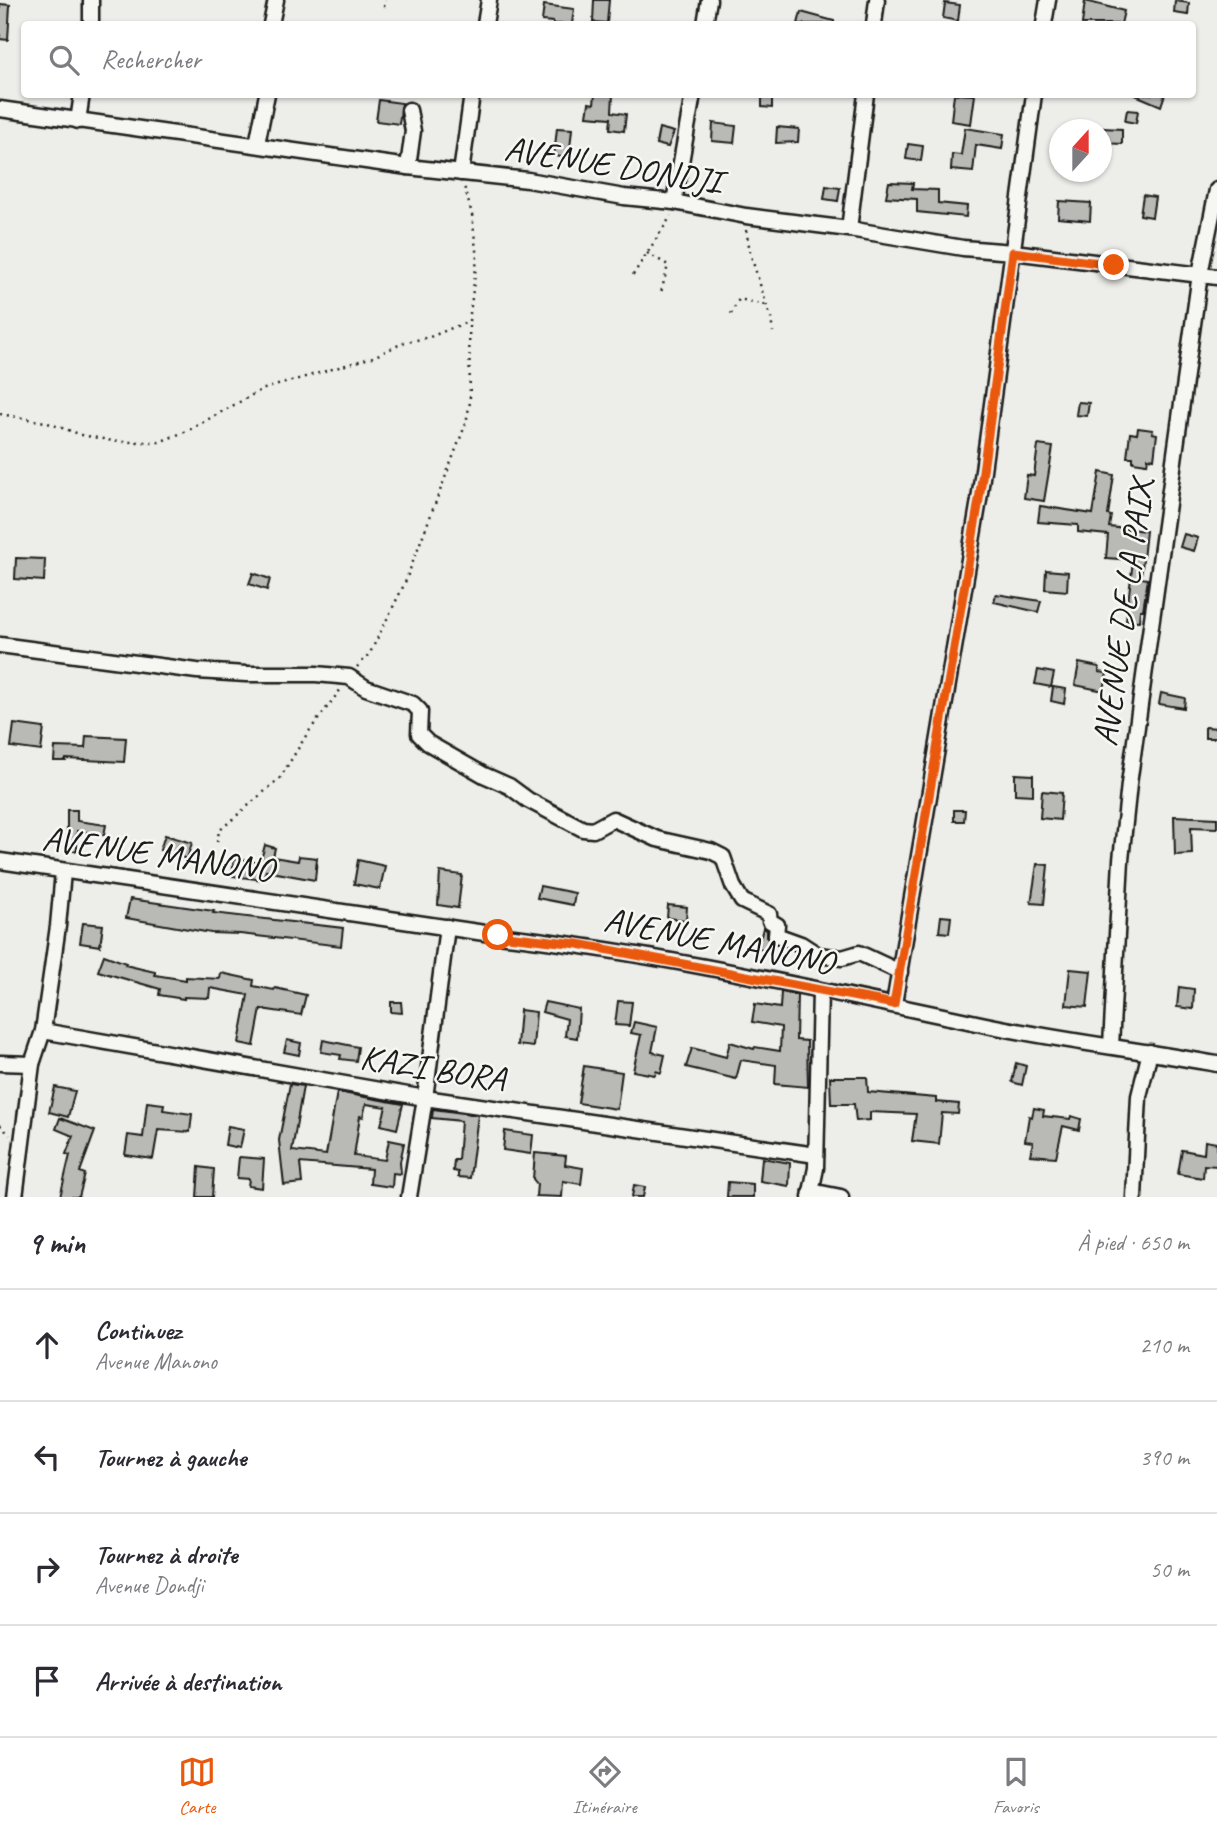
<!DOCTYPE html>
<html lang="fr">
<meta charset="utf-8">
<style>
body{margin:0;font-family:Caveat,sans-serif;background:#f7f7f7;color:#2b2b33}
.compass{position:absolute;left:1049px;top:119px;width:63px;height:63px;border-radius:50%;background:#fff;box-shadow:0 2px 5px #0004;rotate:21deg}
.stop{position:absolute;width:21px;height:21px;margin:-16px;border:5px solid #ea580c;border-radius:50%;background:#fff}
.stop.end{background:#ea580c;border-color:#fff;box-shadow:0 2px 7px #0008}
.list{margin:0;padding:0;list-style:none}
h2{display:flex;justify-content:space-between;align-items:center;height:91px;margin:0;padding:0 28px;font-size:30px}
h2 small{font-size:23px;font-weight:400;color:#7c7c81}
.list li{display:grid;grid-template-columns:46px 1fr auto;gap:21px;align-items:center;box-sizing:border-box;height:112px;padding:0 28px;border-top:2px solid #e1e1e2}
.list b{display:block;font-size:26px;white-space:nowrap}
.list p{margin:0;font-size:23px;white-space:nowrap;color:#7c7c81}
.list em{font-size:23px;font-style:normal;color:#7c7c81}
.icon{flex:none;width:38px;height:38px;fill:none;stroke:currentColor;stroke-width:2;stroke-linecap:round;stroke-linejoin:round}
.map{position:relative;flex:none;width:1217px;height:1197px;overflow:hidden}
.search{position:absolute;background:#fff;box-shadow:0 2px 5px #0004;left:21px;right:21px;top:21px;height:77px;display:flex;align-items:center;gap:18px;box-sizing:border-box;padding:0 24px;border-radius:7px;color:#7c7c81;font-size:26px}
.sheet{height:539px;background:#fff}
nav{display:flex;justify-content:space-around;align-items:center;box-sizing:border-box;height:98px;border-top:2px solid #e1e1e2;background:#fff;font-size:19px;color:#7c7c81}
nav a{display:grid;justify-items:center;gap:4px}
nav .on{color:#ea580c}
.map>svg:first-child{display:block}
.building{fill:#b9b9b6;stroke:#1c1c1c;stroke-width:2}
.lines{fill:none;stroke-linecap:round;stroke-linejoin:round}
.minor-casing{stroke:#1c1c1c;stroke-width:19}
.path{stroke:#1c1c1c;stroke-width:2.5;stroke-dasharray:2 5;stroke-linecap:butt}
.minor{stroke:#f6f6f2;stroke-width:14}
.route{stroke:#ea580c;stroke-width:9}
.labels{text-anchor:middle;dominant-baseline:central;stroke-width:5;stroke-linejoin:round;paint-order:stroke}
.street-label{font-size:35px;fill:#1c1c1c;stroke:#f6f6f2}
</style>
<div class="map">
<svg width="1217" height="1197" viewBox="0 0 1217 1197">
<rect width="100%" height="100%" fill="#edede9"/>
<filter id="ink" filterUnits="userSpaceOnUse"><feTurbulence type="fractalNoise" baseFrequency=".0143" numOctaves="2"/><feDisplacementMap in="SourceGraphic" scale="14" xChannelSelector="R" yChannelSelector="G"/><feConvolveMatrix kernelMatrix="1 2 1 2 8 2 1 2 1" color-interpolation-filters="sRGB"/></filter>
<g filter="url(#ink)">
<g class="building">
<polygon points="594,0 609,0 607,23 593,22"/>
<polygon points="1085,1 1124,11 1121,24 1082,24"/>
<polygon points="1175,1 1189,3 1188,15 1174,13"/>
<polygon points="945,3 960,5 958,21 943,18"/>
<polygon points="0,4 10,5 8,40 0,39"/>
<polygon points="544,5 574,9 572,24 553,24 553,22 542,21"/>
<polygon points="801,12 834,21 834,24 798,24"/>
<polygon points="595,94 613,94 612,112 626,114 624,131 610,129 611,118 587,116 589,103 594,104"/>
<polygon points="954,94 975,95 971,124 951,121"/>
<polygon points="1133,94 1165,94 1161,106"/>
<polygon points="762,97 772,98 772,108 762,107"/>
<polygon points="379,100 402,103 399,124 376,121"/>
<polygon points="1127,110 1138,111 1136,123 1125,121"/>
<polygon points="713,123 736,126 734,143 712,141"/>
<polygon points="777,127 799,129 798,142 776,143"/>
<polygon points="557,128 572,129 569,158 554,156"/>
<polygon points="659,128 674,132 668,147 656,144"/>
<polygon points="965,128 1004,134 1002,149 976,145 973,172 951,170 952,154 961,155"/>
<polygon points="1102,128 1122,129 1122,144 1102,143"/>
<polygon points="908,144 923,146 921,161 906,159"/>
<polygon points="889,182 913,183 912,189 938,190 938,203 967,206 966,217 917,212 917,199 886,197"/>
<polygon points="826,186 840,188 838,201 824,199"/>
<polygon points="1143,195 1155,197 1152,217 1140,215"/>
<polygon points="1059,201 1091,203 1090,221 1058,218"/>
<polygon points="1078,402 1089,403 1087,416 1076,415"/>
<polygon points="1138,428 1153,430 1152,433 1157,434 1154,459 1148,458 1147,464 1133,462 1133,457 1127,457 1130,433 1137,434"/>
<polygon points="1038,445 1053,447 1044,501 1024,498 1027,475 1034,476"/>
<polygon points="1100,472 1114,475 1108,515 1111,516 1109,527 1146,531 1141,578 1148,579 1143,610 1140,610 1139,621 1126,620 1133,560 1106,558 1108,535 1078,532 1078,525 1038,522 1040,506 1093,514"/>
<polygon points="1184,534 1198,538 1194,551 1180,547"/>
<polygon points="16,558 45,559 44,581 15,579"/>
<polygon points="1046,570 1068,572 1067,591 1045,589"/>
<polygon points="253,573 270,579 267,590 249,584"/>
<polygon points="996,594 1041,601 1038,612 994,602"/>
<polygon points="1079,663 1099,667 1099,672 1107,673 1104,691 1075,685"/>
<polygon points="1038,670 1054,673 1051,687 1035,684"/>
<polygon points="1053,687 1066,689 1064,704 1051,701"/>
<polygon points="1161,693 1185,698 1184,708 1159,704"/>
<polygon points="14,724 44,728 41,751 11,747"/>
<polygon points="1205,727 1217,728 1217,738 1205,738"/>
<polygon points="86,736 126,738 124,762 66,759 66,761 54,761 55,747 85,748"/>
<polygon points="1015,774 1033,775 1033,795 1015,794"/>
<polygon points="1042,791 1062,793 1060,820 1040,818"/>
<polygon points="67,810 77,810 77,821 106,825 104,835 77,831 77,851 67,851"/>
<polygon points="954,810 965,810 964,821 954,821"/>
<polygon points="1174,816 1217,818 1217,828 1191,827 1192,854 1175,855"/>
<polygon points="165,835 192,843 187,859 160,850"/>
<polygon points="265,845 275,848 273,857 298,861 299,856 317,858 315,880 266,871 263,880 232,876 234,858 260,863"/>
<polygon points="358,860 385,866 380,889 354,884"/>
<polygon points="1037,864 1048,865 1044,904 1031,903"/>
<polygon points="440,872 462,875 458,908 438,905"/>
<polygon points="540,886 575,893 573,905 537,898"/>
<polygon points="130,899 214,911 213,913 343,928 341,946 240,934 211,933 126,918"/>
<polygon points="668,905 687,907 686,920 667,918"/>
<polygon points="941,916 951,917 949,933 939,932"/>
<polygon points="83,923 103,925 100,946 80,943"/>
<polygon points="763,928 767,930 767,938 770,942 768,951 758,948"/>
<polygon points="104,955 126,963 125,965 155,972 155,975 186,980 186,977 220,979 221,973 254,980 253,986 274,990 275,988 306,995 301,1015 261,1009 254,1046 239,1043 248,995 210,988 209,998 184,997 184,999 159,995 160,989 98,971"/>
<polygon points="1070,969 1091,971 1087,1007 1066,1005"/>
<polygon points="1179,987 1194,989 1193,1009 1177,1007"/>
<polygon points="781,992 797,995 796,1040 807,1041 808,1087 775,1084 776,1065 741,1060 736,1079 686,1067 692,1048 726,1057 730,1042 754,1049 755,1047 780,1051 781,1027 752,1022 755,1004 780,1008"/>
<polygon points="618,1001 632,1002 629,1026 615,1025"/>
<polygon points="391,1002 401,1002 402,1013 391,1012"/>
<polygon points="545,1002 579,1009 577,1038 565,1036 567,1019 542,1012"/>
<polygon points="520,1010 536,1012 533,1047 517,1045"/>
<polygon points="634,1022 657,1027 652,1052 665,1055 661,1073 656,1071 655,1075 633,1071 641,1035 631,1033"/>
<polygon points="287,1040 301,1043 299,1055 284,1052"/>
<polygon points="323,1040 358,1047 356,1061 340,1059 341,1055 321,1052"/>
<polygon points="1016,1063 1026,1066 1022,1085 1012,1082"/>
<polygon points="584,1066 622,1072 617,1109 578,1103"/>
<polygon points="830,1077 867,1077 868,1092 936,1098 936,1102 959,1104 958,1114 942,1113 939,1144 912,1141 916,1114 870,1112 870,1120 856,1121 854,1104 831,1104"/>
<polygon points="290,1084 303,1086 292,1151 326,1155 337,1092 403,1104 397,1129 381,1125 386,1107 366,1104 363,1117 360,1116 354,1156 385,1160 389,1140 404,1143 400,1162 401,1174 393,1173 392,1187 370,1184 371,1169 300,1163 302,1183 284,1185 279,1140"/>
<polygon points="55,1087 75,1091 68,1117 49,1112"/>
<polygon points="147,1102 164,1104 163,1110 192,1114 190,1132 158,1130 153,1159 125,1155 128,1135 143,1137"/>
<polygon points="1034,1108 1044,1110 1043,1116 1070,1119 1071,1116 1081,1119 1079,1130 1063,1126 1056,1157 1030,1155 1033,1142 1025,1141 1029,1116 1032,1117"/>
<polygon points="433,1109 478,1115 470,1178 458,1177 458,1172 453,1171 454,1160 458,1160 461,1121 432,1118"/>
<polygon points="60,1118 95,1131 80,1172 85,1174 79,1197 60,1197 70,1155 66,1154 73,1136 56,1129"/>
<polygon points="228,1126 244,1129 240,1148 225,1145"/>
<polygon points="505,1131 533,1135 531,1154 503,1150"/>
<polygon points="1205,1141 1217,1143 1217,1166 1204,1165 1203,1178 1178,1174 1182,1150 1204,1154"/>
<polygon points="535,1153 566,1156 565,1165 583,1168 581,1184 563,1181 562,1197 536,1196 537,1184 533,1179"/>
<polygon points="239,1157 264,1159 262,1188 248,1186 249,1179 237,1178"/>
<polygon points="762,1158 790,1163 789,1186 760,1181"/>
<polygon points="199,1167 214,1169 212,1197 197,1197"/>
<polygon points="728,1182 753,1184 753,1197 727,1197"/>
<polygon points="634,1185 645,1187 643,1197 632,1197"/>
</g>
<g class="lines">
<g class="minor-casing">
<g id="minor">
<polyline points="91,24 91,0"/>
<polyline points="271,24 276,0"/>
<polyline points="485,24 489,0"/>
<polyline points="705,24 709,0"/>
<polyline points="874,24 877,0"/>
<polyline points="1044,24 1048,0"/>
<polyline points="0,109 408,167 528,180 624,197 674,202 746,216 849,229 963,248 1013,252 1217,277"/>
<polyline points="78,121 82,94"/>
<polyline points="257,144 267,94"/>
<polyline points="408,167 413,131 409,110"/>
<polyline points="461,173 472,94"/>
<polyline points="674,202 693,94"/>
<polyline points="849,229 866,94"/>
<polyline points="0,645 197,671 246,674 316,674 349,677 366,688 413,704 420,711 419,734 428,743 484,775 509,786 528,800 583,829 593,830 613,819 657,839 711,851 723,857 733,886 742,901 769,914 770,921 777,925 776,935 801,944 818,955 842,958 859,953 900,972"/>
<path d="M0,861L498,935C657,953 815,989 972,1022C1053,1040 1135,1049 1217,1064"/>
<polyline points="894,1004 979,500 1034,94"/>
<polyline points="43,1031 425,1098 816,1155"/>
<polyline points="1111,1046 1121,860 1129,784 1200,274 1217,190"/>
<polyline points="0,1063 32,1064"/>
<polyline points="811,1191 841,1197"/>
<polyline points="15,1197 32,1064 43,1031 58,926 63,872"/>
<polyline points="409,1197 425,1098 447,927"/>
<polyline points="810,1197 816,1168 820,991"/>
<polyline points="1134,1197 1139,1096 1150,1052"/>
</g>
</g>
<g class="path">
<polyline points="384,7 385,0"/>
<polyline points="746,230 751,256 771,319 773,332"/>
<polyline points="647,253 668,265 661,293"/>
<polyline points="633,275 671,216"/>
<polyline points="731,314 739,299 766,305"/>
<polyline points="0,414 45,422 82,435 118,442 159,442 187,431 261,390 373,357 403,343 430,337 469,321"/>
<polyline points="357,667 370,653 404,585 466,423 470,402 469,321 477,259 472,214 464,186"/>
<polyline points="217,842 219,831 280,778 307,734 341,689"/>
<polyline points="0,1125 10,1135"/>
</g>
<use href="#minor" class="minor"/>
</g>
</g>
<g class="lines" filter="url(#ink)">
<polyline class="route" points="498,935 578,944 894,1004 979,500 1013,252 1114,265"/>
</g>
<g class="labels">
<g class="street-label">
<text transform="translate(613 165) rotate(9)">AVENUE DONDJI</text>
<text transform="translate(1123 613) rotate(-82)">AVENUE DE LA PAIX</text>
<text transform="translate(158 854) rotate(8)">AVENUE MANONO</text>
<text transform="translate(719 941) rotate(11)">AVENUE MANONO</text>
<text transform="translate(433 1068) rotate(9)">KAZI BORA</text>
</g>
</g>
</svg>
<svg class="compass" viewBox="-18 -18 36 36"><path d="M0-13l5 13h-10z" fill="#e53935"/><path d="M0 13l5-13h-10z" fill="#7c7c81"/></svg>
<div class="stop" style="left:498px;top:935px"></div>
<div class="stop end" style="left:1114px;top:265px"></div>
<div class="search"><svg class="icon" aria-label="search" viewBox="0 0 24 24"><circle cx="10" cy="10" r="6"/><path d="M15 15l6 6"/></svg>Rechercher</div>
</div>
<section class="sheet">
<h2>9 min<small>À pied · 650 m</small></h2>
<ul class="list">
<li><svg class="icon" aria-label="ahead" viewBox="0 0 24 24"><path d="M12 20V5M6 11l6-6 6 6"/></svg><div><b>Continuez</b><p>Avenue Manono</p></div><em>210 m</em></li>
<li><svg class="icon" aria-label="left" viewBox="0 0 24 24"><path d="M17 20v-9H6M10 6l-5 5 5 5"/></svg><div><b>Tournez à gauche</b></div><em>390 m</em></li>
<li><svg class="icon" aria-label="right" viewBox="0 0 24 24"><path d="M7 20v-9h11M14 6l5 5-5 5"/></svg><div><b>Tournez à droite</b><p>Avenue Dondji</p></div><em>50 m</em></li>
<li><svg class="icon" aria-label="arrive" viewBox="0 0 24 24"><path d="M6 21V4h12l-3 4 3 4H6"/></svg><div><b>Arrivée à destination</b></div></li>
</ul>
</section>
<nav>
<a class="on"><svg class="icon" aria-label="map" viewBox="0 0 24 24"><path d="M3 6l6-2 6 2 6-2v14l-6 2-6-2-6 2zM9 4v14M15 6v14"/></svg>Carte</a>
<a><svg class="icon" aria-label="directions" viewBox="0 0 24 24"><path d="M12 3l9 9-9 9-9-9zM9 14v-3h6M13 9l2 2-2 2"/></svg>Itinéraire</a>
<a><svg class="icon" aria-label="saved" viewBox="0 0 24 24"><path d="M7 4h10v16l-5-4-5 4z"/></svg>Favoris</a>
</nav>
